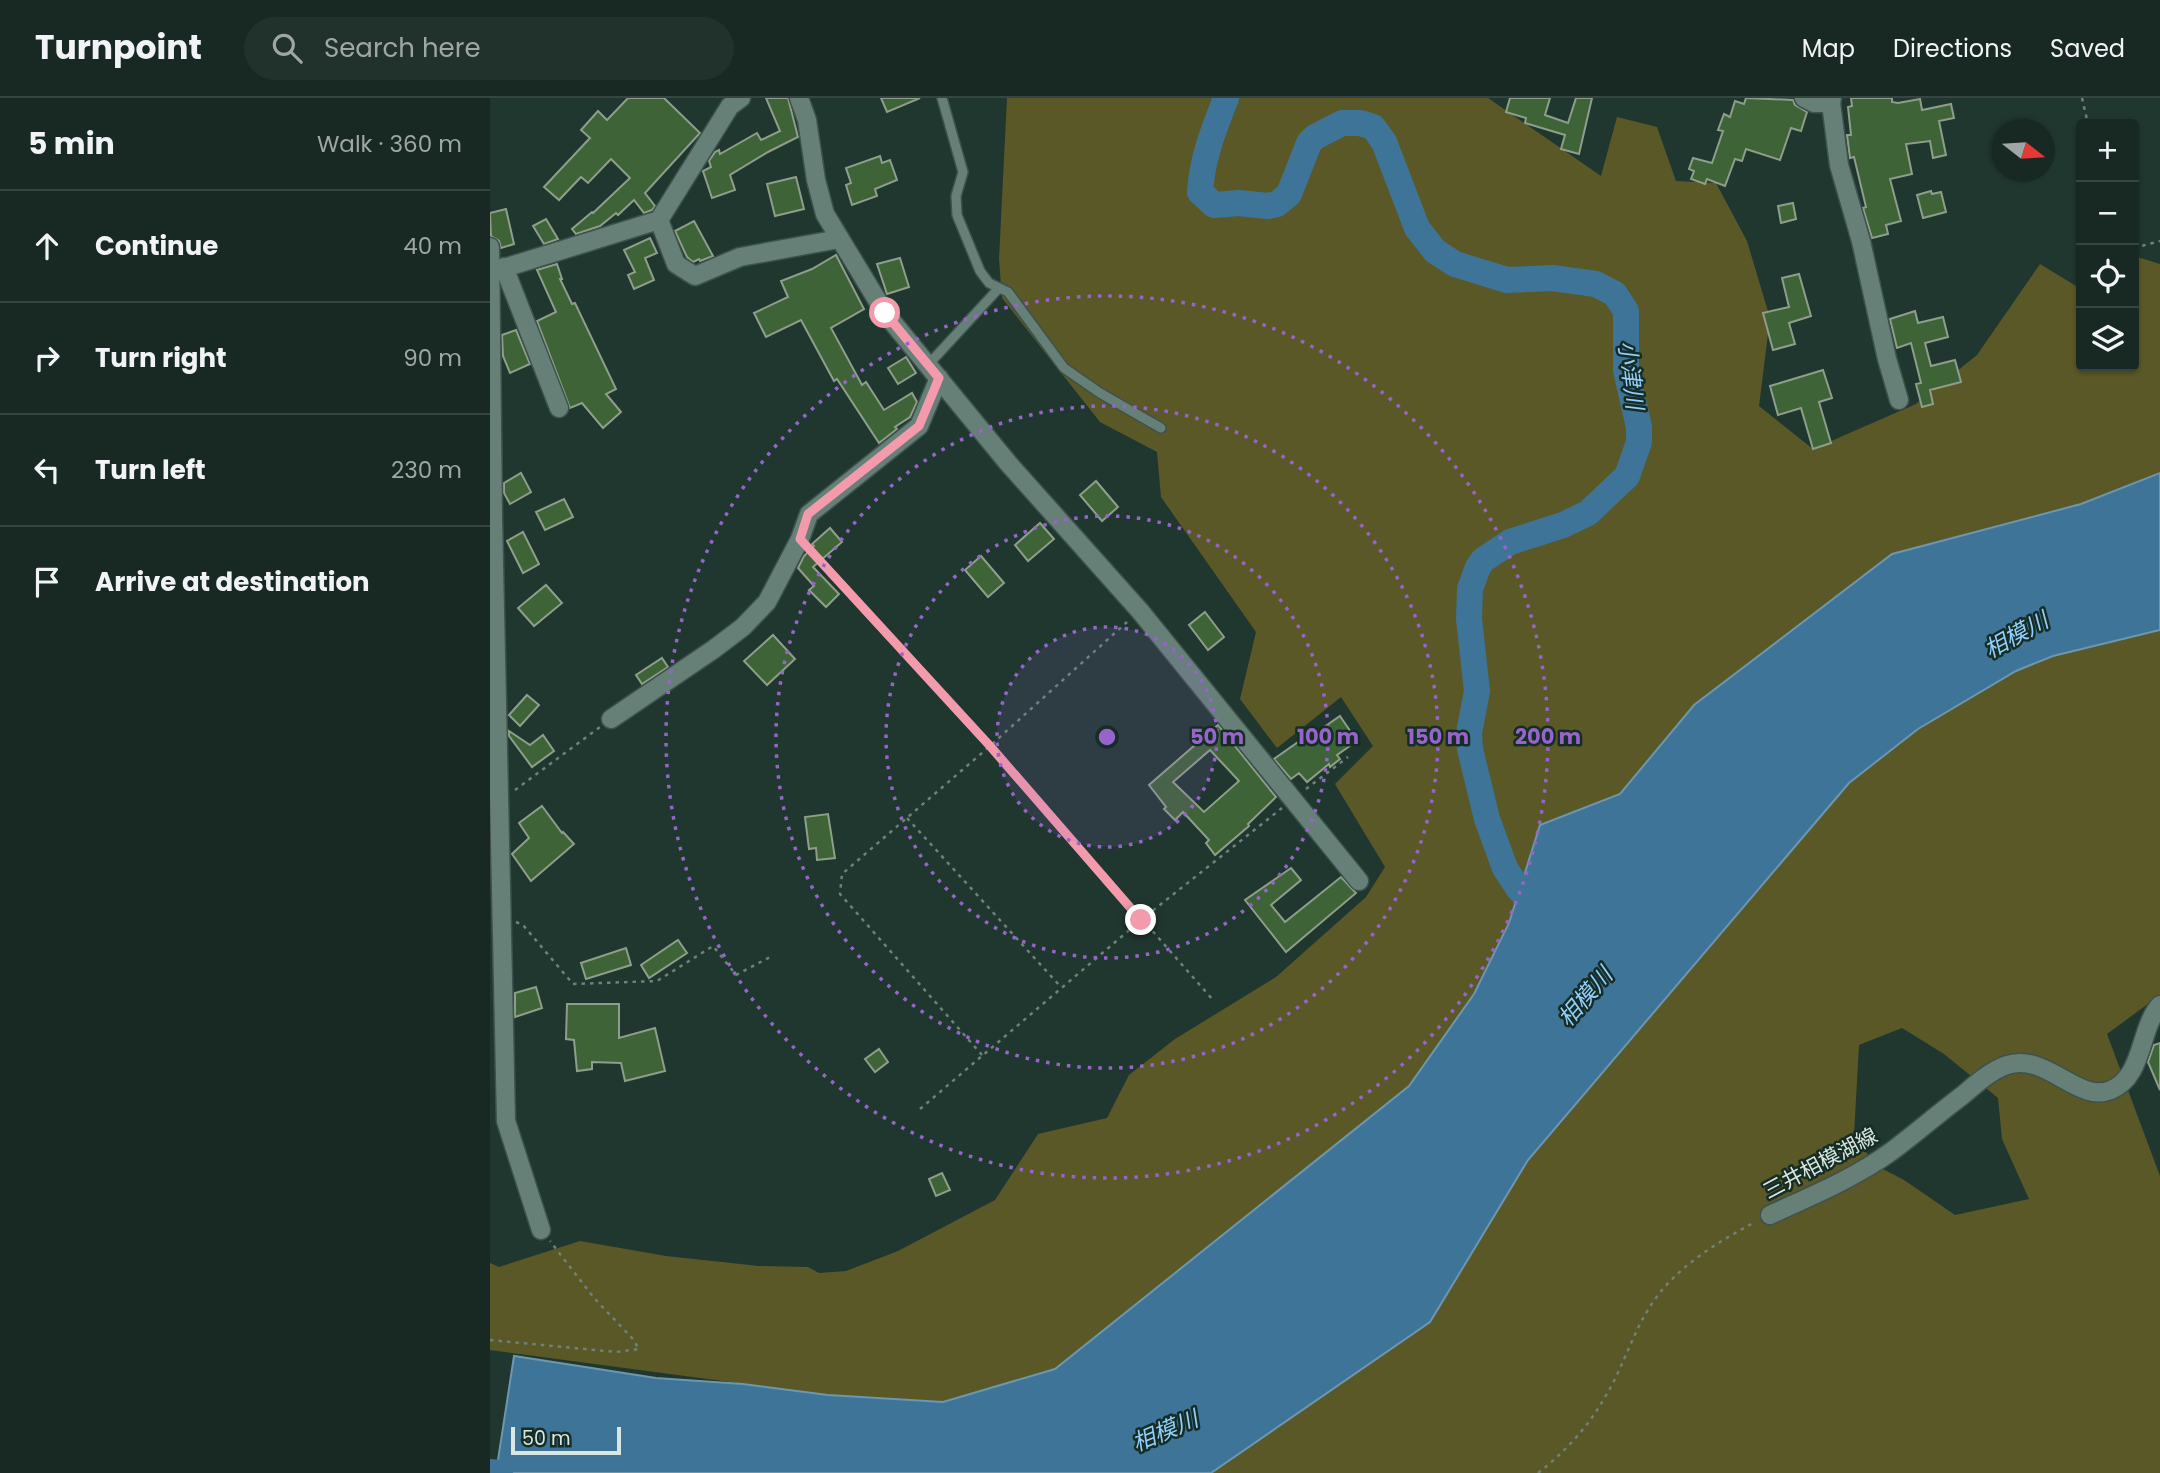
<!DOCTYPE html>
<html lang="en">
<head>
<meta charset="utf-8">
<style>
	body { margin:0; font-family:Poppins,"Noto Sans JP",sans-serif; background:#21312c; color:#f1f3f6 }
	.controls { position:absolute; right:21px; top:21px; display:grid; overflow:hidden; border-radius:7px; box-shadow:0 2px 5px #0004 }
	.controls button { width:63px; height:63px; display:grid; place-items:center; padding:0; border:0; border-bottom:2px solid #364541; background:#182924; color:#f1f3f6; font:35px sans-serif }
	.compass { position:absolute; left:1502px; top:21px; width:63px; height:63px; border-radius:50%; background:#182924; box-shadow:0 2px 5px #0004; rotate:107deg }
	.scale { position:absolute; left:21px; bottom:18px; width:110px; box-sizing:border-box; padding-left:7px; border:4px solid #d9e7e3; border-top:0; font-size:19px; line-height:24px; white-space:nowrap; color:#d9e7e3; -webkit-text-stroke:5px #162d26; paint-order:stroke }
	.stop { position:absolute; width:21px; height:21px; margin:-16px; border:5px solid #f39aac; border-radius:50%; background:#fff }
	.stop.end { background:#f39aac; border-color:#fff; box-shadow:0 2px 7px #0008 }
	.list { margin:0; padding:0; list-style:none }
	h2 { display:flex; justify-content:space-between; align-items:center; height:91px; margin:0; padding:0 28px; font-size:30px }
	h2 small { font-size:23px; font-weight:400; color:#9fa6a6 }
	.list li { display:grid; grid-template-columns:46px 1fr auto; gap:21px; align-items:center; box-sizing:border-box; height:112px; padding:0 28px; border-top:2px solid #364541 }
	.list b { display:block; font-size:26px; white-space:nowrap }
	.list em { font-size:23px; font-style:normal; color:#9fa6a6 }
	.icon { flex:none; width:38px; height:38px; fill:none; stroke:currentColor; stroke-width:2; stroke-linecap:round; stroke-linejoin:round }
	.map { position:relative; flex:none; width:1670px; height:1375px; overflow:hidden }
	header { display:flex; align-items:center; gap:42px; box-sizing:border-box; height:98px; padding:0 35px; background:#182924; border-bottom:2px solid #364541 }
	header strong { font-size:33px }
	nav { display:flex; gap:38px; margin-inline-start:auto; font-size:24px }
	.search { width:490px; height:63px; background:#21312c; display:flex; align-items:center; gap:18px; box-sizing:border-box; padding:0 24px; border-radius:38px; color:#9fa6a6; font-size:26px }
	main { display:flex }
	aside { flex:1; background:#182924 }
	.map>svg:first-child { display:block }
	.green { fill:#5a5826; fill-rule:evenodd }
	.water { fill:#3f7499; stroke:#6d96af; stroke-width:2 }
	.lines { fill:none; stroke-linecap:round; stroke-linejoin:round }
	.river { stroke:#3f7499; stroke-width:26 }
	.building { fill:#3e6337; stroke:#8e9e8b; stroke-width:2; fill-rule:evenodd }
	.service-casing { stroke:#3e524d; stroke-width:12 }
	.minor-casing { stroke:#3e524d; stroke-width:21 }
	.secondary-casing { stroke:#3e524d; stroke-width:21 }
	.path { stroke:#6e817b; stroke-width:2.5; stroke-dasharray:3.5 5; stroke-linecap:butt }
	.service { stroke:#668078; stroke-width:9 }
	.minor { stroke:#668078; stroke-width:18 }
	.secondary { stroke:#668078; stroke-width:18 }
	.route { stroke:#f39aac; stroke-width:9 }
	.ring { fill:none; stroke:#9764ca; stroke-width:3.5; stroke-dasharray:3.5 7 }
	.labels { text-anchor:middle; dominant-baseline:central; stroke-width:5; stroke-linejoin:round; paint-order:stroke }
	.street-label { font-size:21px; fill:#d9e7e3; stroke:#162d26 }
	.water-label { font-size:23px; font-style:italic; fill:#92cffc; stroke:#162d26 }
	.centre { fill:#9764ca; stroke:#162d26; stroke-width:3.5 }
	.ring-label { font-size:21px; text-anchor:middle; font-weight:bold; fill:#9764ca; stroke:#162d26; stroke-width:5; stroke-linejoin:round; paint-order:stroke }
</style>
</head>
<body>
<header>
<strong>Turnpoint</strong>
<div class="search"><svg class="icon" aria-label="search" viewBox="0 0 24 24"><circle cx="10" cy="10" r="6"/><path d="M15 15l6 6"/></svg>Search here</div>
<nav><a>Map</a><a>Directions</a><a>Saved</a></nav>
</header>
<main>
<aside>
<h2>5 min<small>Walk · 360 m</small></h2>
<ul class="list">
<li><svg class="icon" aria-label="ahead" viewBox="0 0 24 24"><path d="M12 20V5M6 11l6-6 6 6"/></svg><div><b>Continue</b></div><em>40 m</em></li>
<li><svg class="icon" aria-label="right" viewBox="0 0 24 24"><path d="M7 20v-9h11M14 6l5 5-5 5"/></svg><div><b>Turn right</b></div><em>90 m</em></li>
<li><svg class="icon" aria-label="left" viewBox="0 0 24 24"><path d="M17 20v-9H6M10 6l-5 5 5 5"/></svg><div><b>Turn left</b></div><em>230 m</em></li>
<li><svg class="icon" aria-label="arrive" viewBox="0 0 24 24"><path d="M6 21V4h12l-3 4 3 4H6"/></svg><div><b>Arrive at destination</b></div></li>
</ul>
</aside>
<div class="map">
<svg width="1670" height="1375" viewBox="0 0 1670 1375">
	<rect width="100%" height="100%" fill="#203730"/>
	<!-- green -->
	<g class="green">
		<polygon points="517,0 998,0 1111,78 1127,19 1167,29 1186,83 1226,85 1257,143 1280,220 1269,308 1323,351 1426,306 1487,257 1550,166 1591,191 1591,268 1644,268 1644,158 1670,166 1670,375 1591,406 1204,607 1130,696 1050,727 1019,825 984,897 919,988 565,1271 453,1304 338,1297 0,1252 0,1165 9,1169 90,1143 176,1158 269,1168 318,1169 329,1175 356,1173 408,1153 505,1102 548,1036 617,1020 639,977 685,941 786,879 876,799 895,769 845,686 883,648 851,599 787,650 750,601 766,534 671,399 667,354 610,324 512,200 509,161"/>
		<path d="M1670,532V897L1617,936L1670,1078V1375H721L940,1224L1038,1062L1359,685L1428,631L1526,573L1563,558ZM1412,930L1454,956L1508,1000L1512,1041L1539,1101L1465,1117L1414,1082L1385,1067L1364,1037L1369,947Z"/>
	</g>
	<!-- water -->
	<polygon class="water" points="1670,375 1670,532 1563,558 1526,573 1428,631 1359,685 1038,1062 940,1224 721,1375 6,1375 24,1258 166,1280 253,1286 338,1297 453,1304 565,1271 919,988 984,896 1019,825 1050,727 1130,696 1204,607 1402,456 1591,406"/>
	<g class="lines">
		<!-- river -->
		<g class="river">
			<path d="M736,0C724,31 712,60 710,94L724,107L749,105L778,108L787,106L799,96L819,45L825,39L852,25H870L883,29L894,44L927,130L945,153L965,166L1017,182L1062,180L1106,186L1125,196L1136,213V272L1149,329V344L1137,378L1098,415L1073,427L1020,444L993,462L988,469L980,491L979,521L987,593L979,635L980,651L997,721L1015,770L1028,790L1053,817"/>
			<polyline points="0,1374 10,1375"/>
		</g>
	</g>
	<!-- building -->
	<g class="building">
		<polygon points="138,0 174,0 210,35 155,95 165,108 162,112 154,115 144,102 128,117 126,115 110,128 86,136 82,131 102,114 103,115 140,80 121,61 98,85 91,79 69,102 54,89 100,40 91,32 108,13 117,22"/>
		<polygon points="276,0 298,0 308,39 278,54 240,77 245,92 222,100 213,73 221,69 219,63 225,54 229,52 230,56 267,35 271,42 290,33"/>
		<polygon points="391,0 430,0 397,14"/>
		<polygon points="1020,0 1060,0 1055,17 1078,25 1086,0 1102,0 1089,56 1071,51 1075,37 1035,25 1036,20 1016,14"/>
		<polygon points="1256,0 1303,2 1305,7 1317,14 1311,33 1301,30 1290,62 1256,51 1252,63 1245,61 1235,88 1217,81 1215,86 1201,81 1204,73 1199,71 1203,60 1222,65 1233,33 1228,32 1234,16 1240,19 1245,3 1254,6"/>
		<polygon points="1361,0 1402,0 1402,4 1408,5 1430,1 1432,12 1461,6 1464,20 1449,23 1456,57 1443,60 1440,43 1416,46 1422,76 1400,81 1411,123 1396,127 1398,136 1382,140 1373,110 1376,109 1364,59 1360,60 1357,37 1361,37 1358,9 1362,8"/>
		<polygon points="390,58 392,65 400,62 407,82 385,91 387,98 362,107 356,87 361,85 356,70"/>
		<polygon points="306,79 314,111 285,118 277,86"/>
		<polygon points="1441,93 1442,96 1451,94 1456,114 1433,120 1427,97"/>
		<polygon points="1303,105 1306,121 1291,125 1288,108"/>
		<polygon points="16,111 24,146 11,150 9,143 1,138 0,115"/>
		<polygon points="56,121 68,141 54,146 43,128"/>
		<polygon points="204,123 223,158 210,163 209,161 203,164 197,159 185,133"/>
		<polygon points="160,140 167,155 155,160 164,182 144,191 138,177 145,174 134,152"/>
		<polygon points="346,157 374,211 341,230 372,287 376,284 394,312 422,295 427,304 420,319 405,329 407,331 389,345 347,281 344,283 311,222 276,239 264,215 298,199 291,183 322,171"/>
		<polygon points="410,160 419,189 397,196 387,166"/>
		<polygon points="67,166 72,181 70,181 82,206 85,205 126,291 116,296 131,314 113,330 92,305 80,310 47,223 66,214 47,172"/>
		<polygon points="1309,176 1321,218 1299,225 1305,246 1283,252 1273,215 1299,209 1292,180"/>
		<polygon points="1425,213 1428,225 1453,219 1458,239 1435,245 1441,268 1465,262 1471,284 1440,292 1443,306 1432,309 1426,286 1431,285 1421,245 1407,250 1400,221"/>
		<polygon points="26,232 40,266 20,275 13,258 12,237"/>
		<polygon points="416,259 426,275 408,286 398,270"/>
		<polygon points="1333,272 1342,300 1329,304 1341,345 1323,351 1311,310 1288,317 1280,288"/>
		<polygon points="31,375 41,394 20,406 14,395 14,385"/>
		<polygon points="606,383 628,409 612,423 590,397"/>
		<polygon points="74,401 83,419 55,432 46,414"/>
		<polygon points="550,425 564,441 538,463 525,447"/>
		<polygon points="340,430 352,444 323,469 349,496 336,509 319,492 324,488 308,470 314,458 324,448 322,446"/>
		<polygon points="33,434 49,466 33,475 17,443"/>
		<polygon points="491,458 514,485 498,499 475,472"/>
		<polygon points="56,487 72,505 44,528 28,510"/>
		<polygon points="715,514 734,539 718,552 699,527"/>
		<polygon points="283,537 305,561 277,587 254,563"/>
		<polygon points="172,560 178,569 152,586 146,577"/>
		<polygon points="37,597 49,607 30,628 19,617"/>
		<polygon points="850,618 867,643 847,657 850,661 840,669 839,666 817,684 809,675 801,681 784,661 825,632 827,634"/>
		<path d="M728,627L786,699L758,726L759,728L725,757L716,745L719,742L693,714L685,722L674,711L676,709L659,687ZM720,652L749,683L714,714L683,684Z"/>
		<polygon points="19,633 40,647 53,637 64,653 42,669 19,638"/>
		<polygon points="52,708 72,735 73,734 84,746 41,783 22,756 39,740 29,725"/>
		<polygon points="338,716 345,760 327,762 326,750 319,751 315,719"/>
		<polygon points="801,770 811,782 781,807 795,824 851,779 866,795 796,854 755,802"/>
		<polygon points="188,842 197,855 159,880 151,867"/>
		<polygon points="136,850 141,867 96,881 91,865"/>
		<polygon points="46,889 52,910 25,919 25,895"/>
		<polygon points="77,906 129,906 129,940 165,930 175,973 135,983 131,965 102,964 102,971 87,973 84,942 76,941"/>
		<polygon points="1670,945 1670,992 1658,964 1664,947"/>
		<polygon points="389,951 398,964 385,974 375,961"/>
		<polygon points="452,1075 460,1092 446,1098 439,1081"/>
	</g>
	<g class="lines">
		<defs>
			<g id="service">
				<polyline points="452,0 473,74 466,98 467,117 490,173 499,185 518,194 574,270 610,295 671,330"/>
				<polyline points="438,267 509,190"/>
			</g>
			<g id="minor">
				<polyline points="309,0 317,22 326,82 335,116 395,215 518,365 650,513 869,783"/>
				<polyline points="1314,0 1324,5 1341,5 1342,0"/>
				<polyline points="1341,5 1349,67 1371,143 1397,261 1409,302"/>
				<polyline points="169,122 186,166 205,178 250,159 349,141"/>
				<polyline points="0,149 3,420 16,1023 51,1132"/>
				<polyline points="14,169 69,310"/>
				<polyline points="1,174 169,122 240,8 251,0"/>
				<polyline points="121,621 224,551 253,529 277,504 310,441 319,416 429,328 449,280"/>
			</g>
			<path id="secondary" d="M1280,1117C1321,1098 1365,1080 1402,1053C1426,1035 1449,1015 1473,997C1486,986 1500,973 1517,967C1556,954 1588,1006 1621,992C1654,978 1649,931 1670,907"/>
		</defs>
		<!-- service casing -->
		<use href="#service" class="service-casing"/>
		<!-- minor casing -->
		<use href="#minor" class="minor-casing"/>
		<!-- secondary casing -->
		<use href="#secondary" class="secondary-casing"/>
		<!-- path -->
		<g class="path">
			<polyline points="1592,0 1598,26"/>
			<polyline points="1644,150 1670,143"/>
			<polyline points="322,454 500,648 723,902"/>
			<polyline points="816,691 858,659"/>
			<polyline points="25,692 110,629"/>
			<polyline points="417,720 570,888"/>
			<polyline points="26,824 33,827 83,886 167,883 223,848 246,877 282,858"/>
			<polyline points="492,957 350,796 352,776 500,648 637,524"/>
			<polyline points="430,1011 651,822 792,710"/>
			<polyline points="0,1242 126,1254 149,1251 142,1240 104,1200 60,1143"/>
			<path d="M1048,1375C1075,1354 1098,1329 1115,1299C1133,1270 1142,1236 1161,1207C1185,1170 1226,1145 1265,1124"/>
		</g>
		<!-- service -->
		<use href="#service" class="service"/>
		<!-- minor -->
		<use href="#minor" class="minor"/>
		<!-- secondary -->
		<use href="#secondary" class="secondary"/>
	</g>
	<g class="lines">
		<!-- route -->
		<polyline class="route" points="395,215 449,280 429,328 318,416 310,441 500,648 651,822"/>
	</g>
	<!-- distance rings -->
	<circle cx="617" cy="639" r="110" fill="#9764ca" fill-opacity=".12"/>
	<g class="ring">
		<circle cx="617" cy="639" r="110"/>
		<circle cx="617" cy="639" r="221"/>
		<circle cx="617" cy="639" r="331"/>
		<circle cx="617" cy="639" r="441"/>
	</g>
	<g class="labels">
		<!-- street labels -->
		<g class="street-label">
			<text transform="translate(1330 1065) rotate(-28)">三井相模湖線</text>
		</g>
		<!-- water labels -->
		<g class="water-label">
			<text transform="translate(1141 277) rotate(83)">小津川</text>
			<text transform="translate(1526 537) rotate(-29)">相模川</text>
			<text transform="translate(1095 899) rotate(-49)">相模川</text>
			<text transform="translate(675 1333) rotate(-23)">相模川</text>
		</g>
	</g>
	<circle cx="617" cy="639" r="10" class="centre"/>
	<g class="ring-label">
		<text x="727" y="646">50 m</text>
		<text x="838" y="646">100 m</text>
		<text x="948" y="646">150 m</text>
		<text x="1058" y="646">200 m</text>
	</g>
</svg>
<div class="controls">
<button>+</button>
<button>−</button>
<button><svg class="icon" aria-label="locate" viewBox="0 0 24 24"><circle cx="12" cy="12" r="6"/><path d="M12 2v4M12 18v4M2 12h4M18 12h4"/></svg></button>
<button><svg class="icon" aria-label="layers" viewBox="0 0 24 24"><path d="M12 4l9 5-9 5-9-5zM3 14l9 5 9-5"/></svg></button>
</div>
<svg class="compass" viewBox="-18 -18 36 36"><path d="M0-13l5 13h-10z" fill="#e53935"/><path d="M0 13l5-13h-10z" fill="#9fa6a6"/></svg>
<div class="scale">50 m</div>
<div class="stop" style="left:395px;top:215px"></div>
<div class="stop end" style="left:651px;top:822px"></div>
</div>
</main>
</body>
</html>
